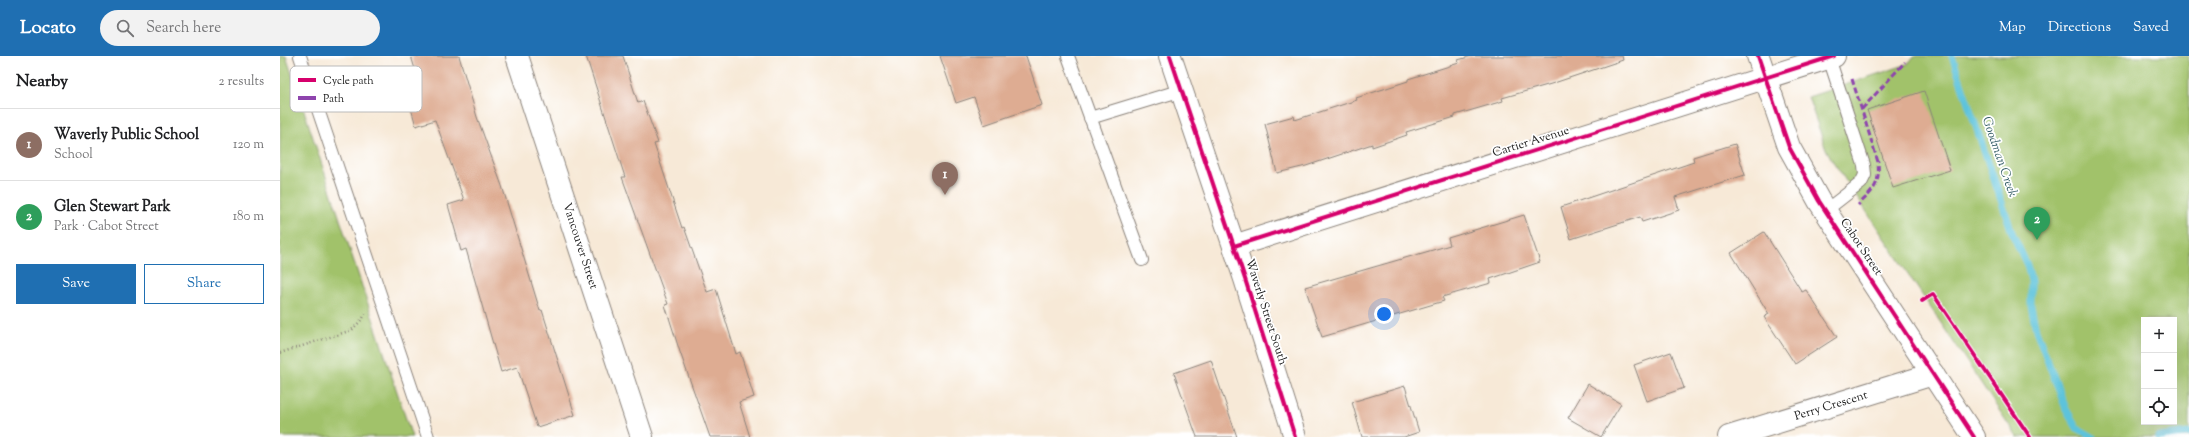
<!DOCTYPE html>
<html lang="en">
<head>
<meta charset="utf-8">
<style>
	body { margin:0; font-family:"Sorts Mill Goudy",serif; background:#f2f2f2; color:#202124 }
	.controls { position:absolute; right:12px; bottom:12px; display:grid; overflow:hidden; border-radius:0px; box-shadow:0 4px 16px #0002 }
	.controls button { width:36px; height:36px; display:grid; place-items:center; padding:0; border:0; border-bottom:1px solid #e0e0e0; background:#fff; color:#202124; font:20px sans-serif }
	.you { position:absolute; left:1104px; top:258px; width:14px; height:14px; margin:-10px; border:3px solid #fff; border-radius:50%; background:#1a73e8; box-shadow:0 0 0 6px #1a73e833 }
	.badge { display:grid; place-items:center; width:26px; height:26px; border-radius:50%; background:#1f6fb2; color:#fff; font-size:13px; font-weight:700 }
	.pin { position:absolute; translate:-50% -33px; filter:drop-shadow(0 1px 2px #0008) }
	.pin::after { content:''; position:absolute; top:21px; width:14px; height:12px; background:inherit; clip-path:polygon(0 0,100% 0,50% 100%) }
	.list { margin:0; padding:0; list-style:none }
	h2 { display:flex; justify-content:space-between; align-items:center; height:52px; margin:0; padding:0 16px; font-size:17px }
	h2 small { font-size:13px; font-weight:400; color:#757577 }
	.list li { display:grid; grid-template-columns:26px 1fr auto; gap:12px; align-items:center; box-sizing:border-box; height:72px; padding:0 16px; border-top:1px solid #e0e0e0 }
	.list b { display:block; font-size:15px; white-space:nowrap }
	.list p { margin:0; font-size:13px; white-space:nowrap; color:#757577 }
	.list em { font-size:13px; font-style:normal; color:#757577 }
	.actions { display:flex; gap:8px; padding:12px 16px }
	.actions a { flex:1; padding:9px 0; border:1px solid #1f6fb2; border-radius:0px; text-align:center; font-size:14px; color:#1f6fb2 }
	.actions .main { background:#1f6fb2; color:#fff }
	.icon { flex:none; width:22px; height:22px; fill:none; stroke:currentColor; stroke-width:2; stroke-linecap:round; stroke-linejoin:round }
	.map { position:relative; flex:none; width:1909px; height:381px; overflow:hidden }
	header { display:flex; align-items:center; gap:24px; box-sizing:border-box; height:56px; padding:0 20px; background:#1f6fb2; color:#fff }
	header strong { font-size:19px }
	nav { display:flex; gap:22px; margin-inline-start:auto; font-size:14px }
	.search { width:280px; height:36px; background:#f2f2f2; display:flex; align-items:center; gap:10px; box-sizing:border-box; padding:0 14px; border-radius:22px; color:#757577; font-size:15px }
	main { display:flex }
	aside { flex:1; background:#fff }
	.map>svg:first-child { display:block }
	.green { fill:#a1c26a; stroke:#5e6f43; fill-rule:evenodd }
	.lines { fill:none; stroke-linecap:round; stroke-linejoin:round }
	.stream { stroke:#5dc3db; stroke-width:7 }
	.building { fill:#deac92 }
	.lane-casing { stroke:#8a827a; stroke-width:14 }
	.street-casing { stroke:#8a827a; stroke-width:24 }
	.path { stroke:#8a827a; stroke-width:2.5; stroke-dasharray:1 3; stroke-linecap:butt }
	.lane { stroke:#fff; stroke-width:12 }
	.street { stroke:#fff; stroke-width:22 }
	.quiet { stroke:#8e44ad; stroke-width:3; stroke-dasharray:6 3; stroke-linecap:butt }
	.cycleway-casing { stroke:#fff; stroke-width:6 }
	.cycleway { stroke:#d6006c; stroke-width:4 }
	.labels { text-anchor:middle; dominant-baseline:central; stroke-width:3.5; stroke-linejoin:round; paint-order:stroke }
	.street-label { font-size:12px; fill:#1c1c1c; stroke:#fff }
	.water-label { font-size:13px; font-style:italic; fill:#365f68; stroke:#fff }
	.key { fill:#fff; stroke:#bbb; stroke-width:1 }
	.key-label { font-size:11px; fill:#1c1c1c }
</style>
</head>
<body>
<header>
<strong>Locato</strong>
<div class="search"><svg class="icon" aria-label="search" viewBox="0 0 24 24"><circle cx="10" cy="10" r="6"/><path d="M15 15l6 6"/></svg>Search here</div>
<nav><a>Map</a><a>Directions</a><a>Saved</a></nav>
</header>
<main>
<aside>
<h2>Nearby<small>2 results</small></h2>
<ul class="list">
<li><span class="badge" style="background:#8d6e63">1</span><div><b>Waverly Public School</b><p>School</p></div><em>120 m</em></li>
<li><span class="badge" style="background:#2e9e5b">2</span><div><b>Glen Stewart Park</b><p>Park · Cabot Street</p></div><em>180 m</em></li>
</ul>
<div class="actions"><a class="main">Save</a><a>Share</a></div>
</aside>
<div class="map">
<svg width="1909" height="381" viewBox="0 0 1909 381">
	<rect width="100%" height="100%" fill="#fff"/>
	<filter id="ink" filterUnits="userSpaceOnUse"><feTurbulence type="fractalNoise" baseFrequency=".025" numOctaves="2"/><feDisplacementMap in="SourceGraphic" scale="8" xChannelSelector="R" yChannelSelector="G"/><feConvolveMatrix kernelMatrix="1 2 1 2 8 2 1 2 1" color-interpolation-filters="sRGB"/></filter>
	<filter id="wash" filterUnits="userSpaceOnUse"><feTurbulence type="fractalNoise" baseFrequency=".012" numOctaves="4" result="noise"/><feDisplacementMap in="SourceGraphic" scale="16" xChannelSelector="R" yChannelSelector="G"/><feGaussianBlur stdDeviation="0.9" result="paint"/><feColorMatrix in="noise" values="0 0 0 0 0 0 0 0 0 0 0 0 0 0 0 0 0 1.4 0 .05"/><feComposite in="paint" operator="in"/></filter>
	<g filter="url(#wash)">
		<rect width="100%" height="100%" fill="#f7e9d7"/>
		<!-- green -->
		<g class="green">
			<polygon points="0,0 6,0 132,381 0,381"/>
			<path d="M1634,0H1909V381H1737L1552,104L1546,93L1528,41L1628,8ZM1864,264H1894V366H1864Z"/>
		</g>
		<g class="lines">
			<!-- stream -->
			<g class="stream">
				<polyline points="1672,0 1733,179 1747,209 1751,225 1751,250 1756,274 1786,353 1797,372 1813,381"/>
				<polyline points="1879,381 1909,377"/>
			</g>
		</g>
		<g id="blocks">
			<!-- building -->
			<g class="building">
				<polygon points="131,0 179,0 197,61 222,130 260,255 262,254 295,359 257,371 237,311 221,316 186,193 181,195 168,149 184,144 155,64 136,70 124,27 138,23"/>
				<polygon points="306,0 343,0 358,47 363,45 378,87 374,88 402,172 404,171 427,236 436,233 456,298 460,296 474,341 459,346 470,381 430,381 400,296 385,249 388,248 342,121 345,121"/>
				<polygon points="660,0 746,0 762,49 704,69 694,41 676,47"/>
				<polygon points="1192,0 1342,0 1343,4 1271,28 1222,42 1223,45 1175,59 1175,61 1126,76 1127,79 1092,91 1092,88 1026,110 997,117 985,68 1014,60 1015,64 1077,44 1076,42 1128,25 1128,23 1179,7 1178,4"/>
				<polygon points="1644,35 1670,114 1613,132 1587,54"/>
				<polygon points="1455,88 1465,119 1395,141 1399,154 1362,166 1360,161 1291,183 1281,151 1414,106 1413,101"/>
				<polygon points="1244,159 1260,206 1210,223 1211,227 1162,241 1164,245 1042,281 1025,231 1170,189 1168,182"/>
				<polygon points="1484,176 1522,236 1526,234 1557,281 1515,308 1484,261 1489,258 1451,197"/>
				<polygon points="1391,296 1404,332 1367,345 1354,309"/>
				<polygon points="931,304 942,337 957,381 917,381 894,317"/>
				<polygon points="1308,328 1341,348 1321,381 1288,362"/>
				<polygon points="1125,330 1139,376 1124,381 1082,381 1072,346"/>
			</g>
		</g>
	</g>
	<g filter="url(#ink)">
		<use href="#blocks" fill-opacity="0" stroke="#8a827a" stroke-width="1"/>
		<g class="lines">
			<defs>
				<g id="lane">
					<polyline points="20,0 148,381"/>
					<polyline points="788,0 862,204"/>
					<polyline points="810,62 902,34"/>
					<polyline points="1545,155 1581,127 1585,119 1584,109 1549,2"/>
				</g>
				<g id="street">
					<polyline points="237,0 362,381"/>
					<polyline points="890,0 965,223 1015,381"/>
					<polyline points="1478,0 1509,91 1539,145 1694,381"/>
					<polyline points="954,190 1554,0"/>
					<polyline points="1449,381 1653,318"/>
				</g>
			</defs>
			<!-- lane casing -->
			<use href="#lane" class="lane-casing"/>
			<!-- street casing -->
			<use href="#street" class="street-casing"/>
			<!-- path -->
			<polyline class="path" points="0,297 72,274 83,262 86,256"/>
			<!-- lane -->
			<use href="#lane" class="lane"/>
			<!-- street -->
			<use href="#street" class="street"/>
			<!-- quiet -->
			<g class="quiet">
				<path d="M1572,23L1598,106C1600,129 1594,134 1578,149"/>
				<polyline points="1582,53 1625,6"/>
			</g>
			<defs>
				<g id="cycleway">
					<polyline points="890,0 965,223 1015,381"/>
					<polyline points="1478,0 1509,91 1539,145 1694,381"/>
					<polyline points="954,190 1554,0"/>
					<polyline points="1642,245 1653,238 1750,381"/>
				</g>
			</defs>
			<!-- cycleway casing -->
			<use href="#cycleway" class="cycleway-casing"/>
			<!-- cycleway -->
			<use href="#cycleway" class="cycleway"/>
		</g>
	</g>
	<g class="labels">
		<!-- street labels -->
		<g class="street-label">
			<text transform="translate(1251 86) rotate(-17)">Cartier Avenue</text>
			<text transform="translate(300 190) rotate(72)">Vancouver Street</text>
			<text transform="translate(1581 191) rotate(56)">Cabot Street</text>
			<text transform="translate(986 256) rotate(72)">Waverly Street South</text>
			<text transform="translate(1551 350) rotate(-17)">Perry Crescent</text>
		</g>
		<!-- water labels -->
		<g class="water-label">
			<text transform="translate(1719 101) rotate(71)">Goodman Creek</text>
		</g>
	</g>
	<!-- legend -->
	<rect x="10" y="10" width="132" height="46" rx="6" class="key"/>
	<rect x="18" y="22" width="18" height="4" fill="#d6006c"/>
	<rect x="18" y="40" width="18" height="4" fill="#8e44ad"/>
	<g class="key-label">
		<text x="43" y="28">Cycle path</text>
		<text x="43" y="46">Path</text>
	</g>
</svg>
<div class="controls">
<button>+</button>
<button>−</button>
<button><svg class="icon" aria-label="locate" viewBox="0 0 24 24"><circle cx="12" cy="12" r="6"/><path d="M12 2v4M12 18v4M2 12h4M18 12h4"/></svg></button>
</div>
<div class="you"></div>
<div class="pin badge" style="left:665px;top:139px;background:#8d6e63">1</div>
<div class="pin badge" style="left:1757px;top:184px;background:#2e9e5b">2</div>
</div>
</main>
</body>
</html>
